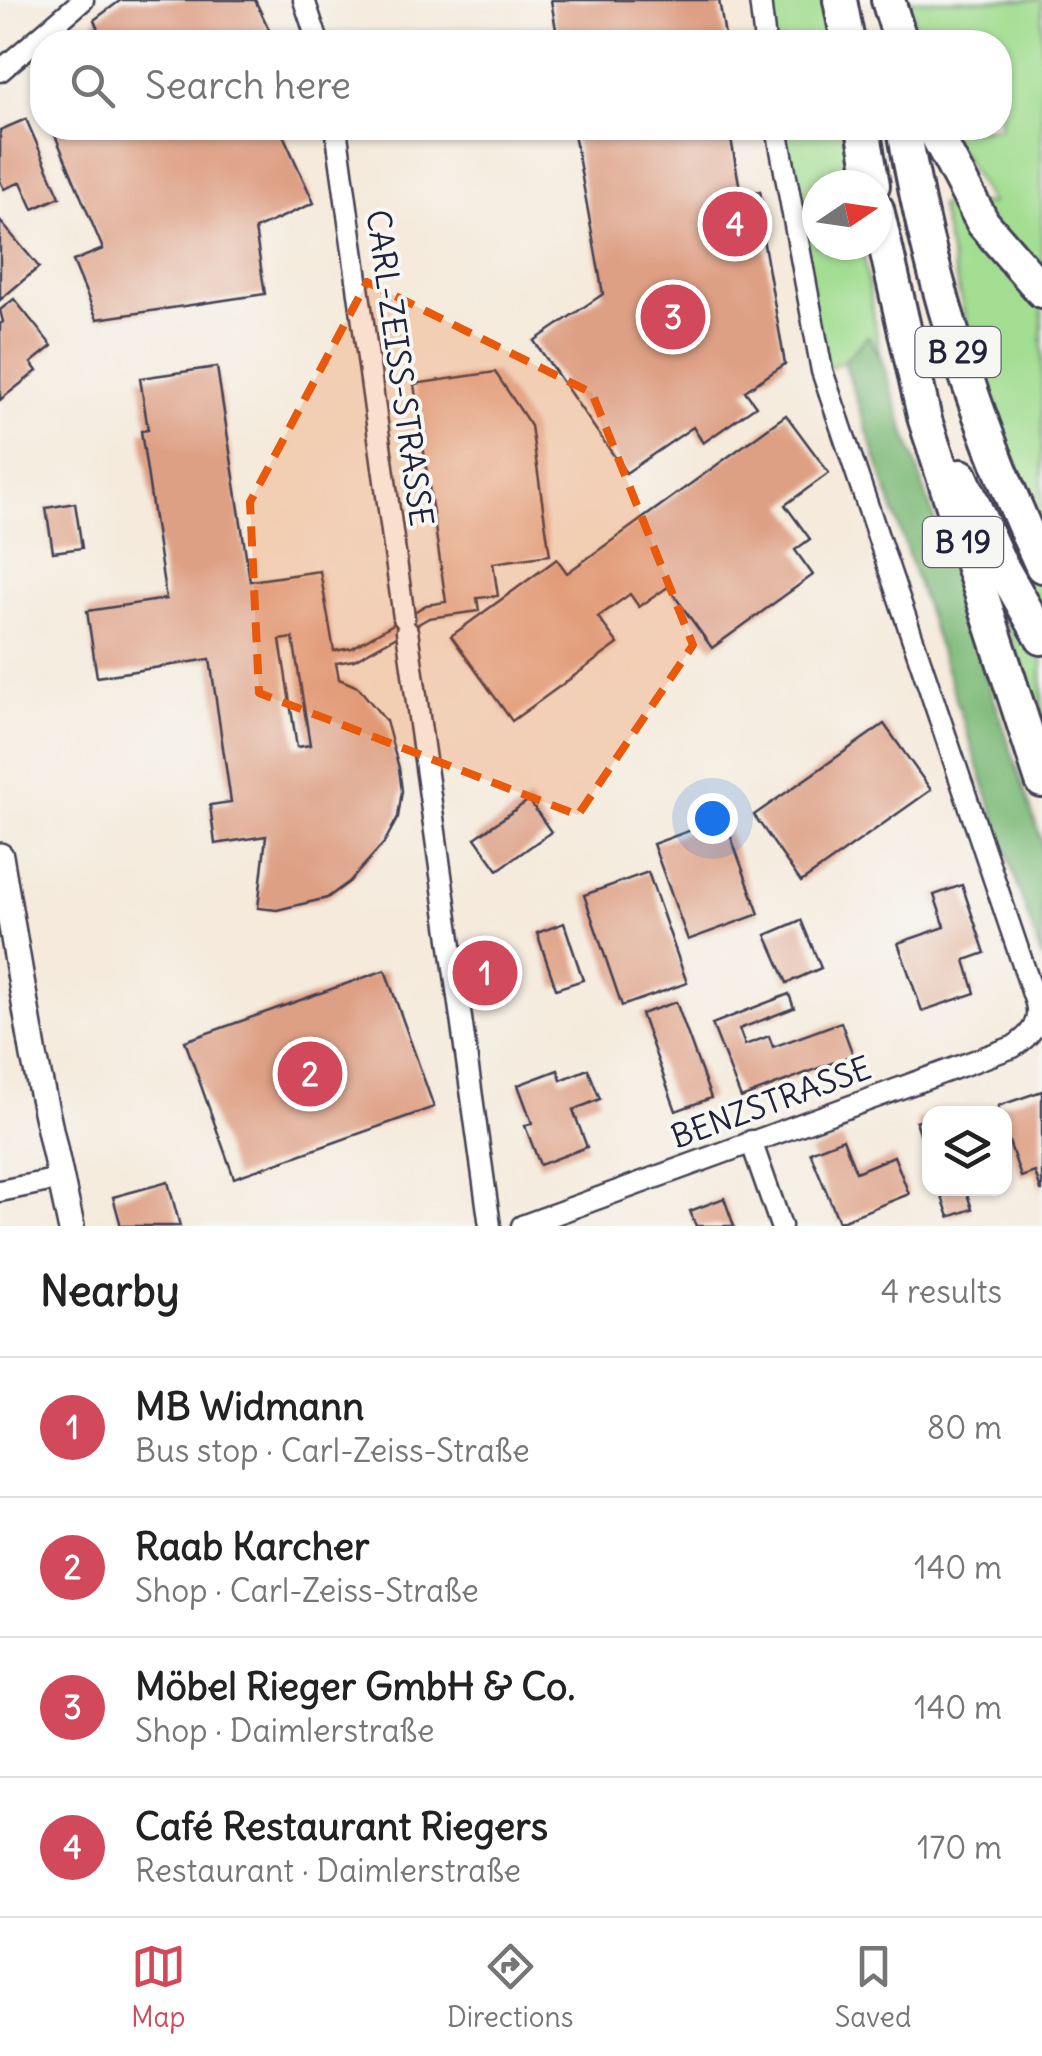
<!DOCTYPE html>
<html lang="en">
<head>
<meta charset="utf-8">
<style>
	body { margin:0; font-family:Delius,sans-serif; background:#f2f2f2; color:#222 }
	.controls { position:absolute; right:30px; bottom:30px; display:grid; overflow:hidden; border-radius:20px; box-shadow:0 2px 8px #0004 }
	.controls button { width:90px; height:90px; display:grid; place-items:center; padding:0; border:0; border-bottom:2px solid #e0e0e0; background:#fff; color:#222; font:50px sans-serif }
	.compass { position:absolute; left:802px; top:170px; width:90px; height:90px; border-radius:50%; background:#fff; box-shadow:0 2px 8px #0004; rotate:77deg }
	.you { position:absolute; left:712px; top:818px; width:35px; height:35px; margin:-25px; border:8px solid #fff; border-radius:50%; background:#1a73e8; box-shadow:0 0 0 15px #1a73e833 }
	.badge { display:grid; place-items:center; width:65px; height:65px; border-radius:50%; background:#d1495b; color:#fff; font-size:32px; font-weight:700 }
	.pin { position:absolute; translate:-50% -50%; border:5px solid #fff; box-shadow:0 2px 10px #0006 }
	.list { margin:0; padding:0; list-style:none }
	h2 { display:flex; justify-content:space-between; align-items:center; height:130px; margin:0; padding:0 40px; font-size:42px }
	h2 small { font-size:32px; font-weight:400; color:#767676 }
	.list li { display:grid; grid-template-columns:65px 1fr auto; gap:30px; align-items:center; box-sizing:border-box; height:140px; padding:0 40px; border-top:2px solid #e0e0e0 }
	.list b { display:block; font-size:38px; white-space:nowrap }
	.list p { margin:0; font-size:32px; white-space:nowrap; color:#767676 }
	.list em { font-size:32px; font-style:normal; color:#767676 }
	.icon { flex:none; width:55px; height:55px; fill:none; stroke:currentColor; stroke-width:2; stroke-linecap:round; stroke-linejoin:round }
	.map { position:relative; flex:none; width:1042px; height:1226px; overflow:hidden }
	.search { position:absolute; background:#fff; box-shadow:0 2px 8px #0004; left:30px; right:30px; top:30px; height:110px; display:flex; align-items:center; gap:25px; box-sizing:border-box; padding:0 35px; border-radius:40px; color:#767676; font-size:38px }
	.sheet { height:690px; background:#fff }
	nav { display:flex; justify-content:space-around; align-items:center; box-sizing:border-box; height:140px; border-top:2px solid #e0e0e0; background:#fff; font-size:28px; color:#767676 }
	nav a { display:grid; justify-items:center; gap:5px }
	nav .on { color:#d1495b }
	.map>svg:first-child { display:block }
	.green { fill:#a2dd91; stroke:#628066; stroke-width:2.5 }
	.forest { fill:#81bc7b; stroke:#526f5b; stroke-width:2.5 }
	.building { fill:#dea085; fill-rule:evenodd }
	.lines { fill:none; stroke-linecap:round; stroke-linejoin:round }
	.minor-casing { stroke:#424053; stroke-width:25 }
	.tertiary-casing { stroke:#424053; stroke-width:30 }
	.trunk-casing { stroke:#424053; stroke-width:38 }
	.minor { stroke:#fff; stroke-width:20 }
	.tertiary { stroke:#fff; stroke-width:25 }
	.trunk { stroke:#fff; stroke-width:32 }
	.marked { fill:#e8590c; fill-opacity:0.2; stroke:#e8590c; stroke-width:8; stroke-dasharray:20 12; stroke-linejoin:round }
	.labels { text-anchor:middle; dominant-baseline:central; stroke-width:8; stroke-linejoin:round; paint-order:stroke }
	.shield { fill:#f6f6f2; stroke:#626272; stroke-width:2.5 }
	.shield-label { font-size:30px; font-weight:bold; fill:#22223b }
	.street-label { font-size:32px; fill:#22223b; stroke:#f6f6f2 }
</style>
</head>
<body>
<div class="map">
<svg width="1042" height="1226" viewBox="0 0 1042 1226">
	<rect width="100%" height="100%" fill="#f6f6f2"/>
	<filter id="ink" filterUnits="userSpaceOnUse"><feTurbulence type="fractalNoise" baseFrequency=".01" numOctaves="2"/><feDisplacementMap in="SourceGraphic" scale="20" xChannelSelector="R" yChannelSelector="G"/><feConvolveMatrix kernelMatrix="1 2 1 2 8 2 1 2 1" color-interpolation-filters="sRGB"/></filter>
	<filter id="wash" filterUnits="userSpaceOnUse"><feTurbulence type="fractalNoise" baseFrequency=".0048" numOctaves="4" result="noise"/><feDisplacementMap in="SourceGraphic" scale="40" xChannelSelector="R" yChannelSelector="G"/><feGaussianBlur stdDeviation="2.25" result="paint"/><feColorMatrix in="noise" values="0 0 0 0 0 0 0 0 0 0 0 0 0 0 0 0 0 1.4 0 .05"/><feComposite in="paint" operator="in"/></filter>
	<g filter="url(#wash)">
		<rect width="100%" height="100%" fill="#f5eadb"/>
		<!-- green -->
		<g class="green">
			<polygon points="760,0 823,0 830,42 765,42"/>
			<polygon points="909,0 1042,0 1042,542 984,401 939,205 991,203 946,128 1000,128 1000,42 919,42"/>
			<polygon points="777,128 844,128 853,185 817,185 817,245 862,245 880,356 868,336 844,361 822,371"/>
			<polygon points="1042,563 1042,727 995,590"/>
		</g>
		<!-- forest -->
		<polygon class="forest" points="868,336 880,356 1042,843 1042,959 844,361"/>
		<g id="blocks">
			<!-- building -->
			<g class="building">
				<polygon points="121,0 255,0 275,42 103,42 94,20"/>
				<polygon points="551,0 719,0 726,42 558,42"/>
				<polygon points="26,119 60,197 33,209 21,182 4,189 0,181 0,130"/>
				<polygon points="52,128 280,128 314,203 255,229 265,294 97,319 73,261 103,249"/>
				<polygon points="573,128 739,128 740,131 730,133 741,195 760,191 766,226 761,227 785,364 745,391 756,406 703,443 693,427 626,473 534,341 603,294"/>
				<polygon points="0,221 39,267 0,300"/>
				<polygon points="14,299 52,346 31,363 37,371 0,400 0,324 3,322 0,310"/>
				<path d="M217,367L250,581L320,571L334,651L352,648L426,605L446,602L414,384L495,372L531,426L550,555L493,563L498,596L477,598L479,611L429,618L354,660L336,663L339,679L358,687L386,721L399,768L402,791L398,817L384,843L349,882L327,898L277,910L258,908L266,836L215,844L210,805L231,802L210,659L97,677L87,611L166,599L141,431L148,430L140,378ZM293,638L310,745L297,747L280,640Z"/>
				<polygon points="786,415 829,473 785,505 810,539 795,550 813,575 712,648 668,587 639,607 630,594 598,617 618,644 512,721 451,636 557,559 567,573"/>
				<polygon points="75,503 82,548 53,552 46,508"/>
				<polygon points="884,724 931,790 801,882 754,815"/>
				<polygon points="529,800 551,832 498,870 475,838"/>
				<polygon points="724,818 759,914 688,940 653,844"/>
				<polygon points="648,872 687,983 622,1006 584,895"/>
				<polygon points="962,885 985,953 965,960 975,993 922,1011 898,943 945,927 934,895"/>
				<polygon points="801,920 821,968 787,983 766,935"/>
				<polygon points="564,923 583,980 556,989 537,933"/>
				<polygon points="385,970 434,1107 234,1178 185,1041"/>
				<polygon points="789,994 794,1008 739,1029 745,1045 769,1036 773,1047 841,1022 853,1055 741,1098 712,1024"/>
				<polygon points="676,1002 711,1098 676,1111 641,1014"/>
				<polygon points="588,1069 600,1099 573,1110 587,1147 540,1165 525,1126 532,1123 518,1085 558,1070 561,1080"/>
				<polygon points="1042,1091 1042,1191 1041,1191 1035,1172 1021,1177 1004,1127 1004,1114 1000,1114 998,1106"/>
				<polygon points="930,1116 930,1159 929,1159 916,1121"/>
				<polygon points="843,1139 856,1172 894,1156 909,1194 839,1222 810,1152"/>
				<polygon points="168,1182 180,1226 121,1226 113,1197"/>
				<polygon points="939,1188 965,1188 972,1209 949,1217"/>
				<polygon points="724,1198 734,1226 696,1226 690,1211"/>
			</g>
		</g>
	</g>
	<g filter="url(#ink)">
		<use href="#blocks" fill-opacity="0" stroke="#424053" stroke-width="2.5"/>
		<g class="lines">
			<defs>
				<g id="minor">
					<polyline points="304,0 318,42"/>
					<polyline points="760,0 765,42"/>
					<polyline points="0,71 83,0"/>
					<polyline points="336,128 404,618"/>
					<polyline points="407,631 490,1226"/>
					<polyline points="751,1141 781,1226"/>
					<polyline points="0,1191 59,1179"/>
					<path d="M522,1226L1013,1047C1030,1036 1041,1024 1036,1003L822,371L777,128"/>
				</g>
				<polyline id="tertiary" points="0,856 34,1056 71,1226"/>
				<g id="trunk">
					<polyline points="840,0 848,42"/>
					<polyline points="888,0 901,42"/>
					<polyline points="863,128 873,185"/>
					<path d="M904,128C929,280 977,426 1042,566"/>
					<polyline points="933,128 983,223 1042,291"/>
					<polyline points="877,209 925,420 1042,781"/>
					<polyline points="961,476 999,562 1042,638"/>
				</g>
			</defs>
			<!-- minor casing -->
			<use href="#minor" class="minor-casing"/>
			<!-- tertiary casing -->
			<use href="#tertiary" class="tertiary-casing"/>
			<!-- trunk casing -->
			<use href="#trunk" class="trunk-casing"/>
			<!-- minor -->
			<use href="#minor" class="minor"/>
			<!-- tertiary -->
			<use href="#tertiary" class="tertiary"/>
			<!-- trunk -->
			<use href="#trunk" class="trunk"/>
		</g>
	</g>
	<!-- marked area -->
	<path class="marked" d="M367,282L592,393L693,645L578,815L259,693L250,502Z"/>
	<g class="labels">
		<!-- shield labels -->
		<g class="shield">
			<rect x="915.5" y="327" width="85" height="50" rx="8"/>
			<rect x="923" y="517" width="80" height="50" rx="8"/>
		</g>
		<g class="shield-label">
			<text x="958" y="352">B 29</text>
			<text x="963" y="542">B 19</text>
		</g>
		<!-- street labels -->
		<g class="street-label">
			<text transform="translate(400 368) rotate(82)">CARL-ZEISS-STRASSE</text>
			<text transform="translate(771 1102) rotate(-20)">BENZSTRASSE</text>
		</g>
	</g>
</svg>
<div class="controls">
<button><svg class="icon" aria-label="layers" viewBox="0 0 24 24"><path d="M12 4l9 5-9 5-9-5zM3 14l9 5 9-5"/></svg></button>
</div>
<svg class="compass" viewBox="-18 -18 36 36"><path d="M0-13l5 13h-10z" fill="#e53935"/><path d="M0 13l5-13h-10z" fill="#767676"/></svg>
<div class="you"></div>
<div class="pin badge" style="left:485px;top:973px">1</div>
<div class="pin badge" style="left:310px;top:1074px">2</div>
<div class="pin badge" style="left:673px;top:317px">3</div>
<div class="pin badge" style="left:735px;top:224px">4</div>
<div class="search"><svg class="icon" aria-label="search" viewBox="0 0 24 24"><circle cx="10" cy="10" r="6"/><path d="M15 15l6 6"/></svg>Search here</div>
</div>
<section class="sheet">
<h2>Nearby<small>4 results</small></h2>
<ul class="list">
<li><span class="badge">1</span><div><b>MB Widmann</b><p>Bus stop · Carl-Zeiss-Straße</p></div><em>80 m</em></li>
<li><span class="badge">2</span><div><b>Raab Karcher</b><p>Shop · Carl-Zeiss-Straße</p></div><em>140 m</em></li>
<li><span class="badge">3</span><div><b>Möbel Rieger GmbH &amp; Co.</b><p>Shop · Daimlerstraße</p></div><em>140 m</em></li>
<li><span class="badge">4</span><div><b>Café Restaurant Riegers</b><p>Restaurant · Daimlerstraße</p></div><em>170 m</em></li>
</ul>
</section>
<nav>
<a class="on"><svg class="icon" aria-label="map" viewBox="0 0 24 24"><path d="M3 6l6-2 6 2 6-2v14l-6 2-6-2-6 2zM9 4v14M15 6v14"/></svg>Map</a>
<a><svg class="icon" aria-label="directions" viewBox="0 0 24 24"><path d="M12 3l9 9-9 9-9-9zM9 14v-3h6M13 9l2 2-2 2"/></svg>Directions</a>
<a><svg class="icon" aria-label="saved" viewBox="0 0 24 24"><path d="M7 4h10v16l-5-4-5 4z"/></svg>Saved</a>
</nav>
</body>
</html>
